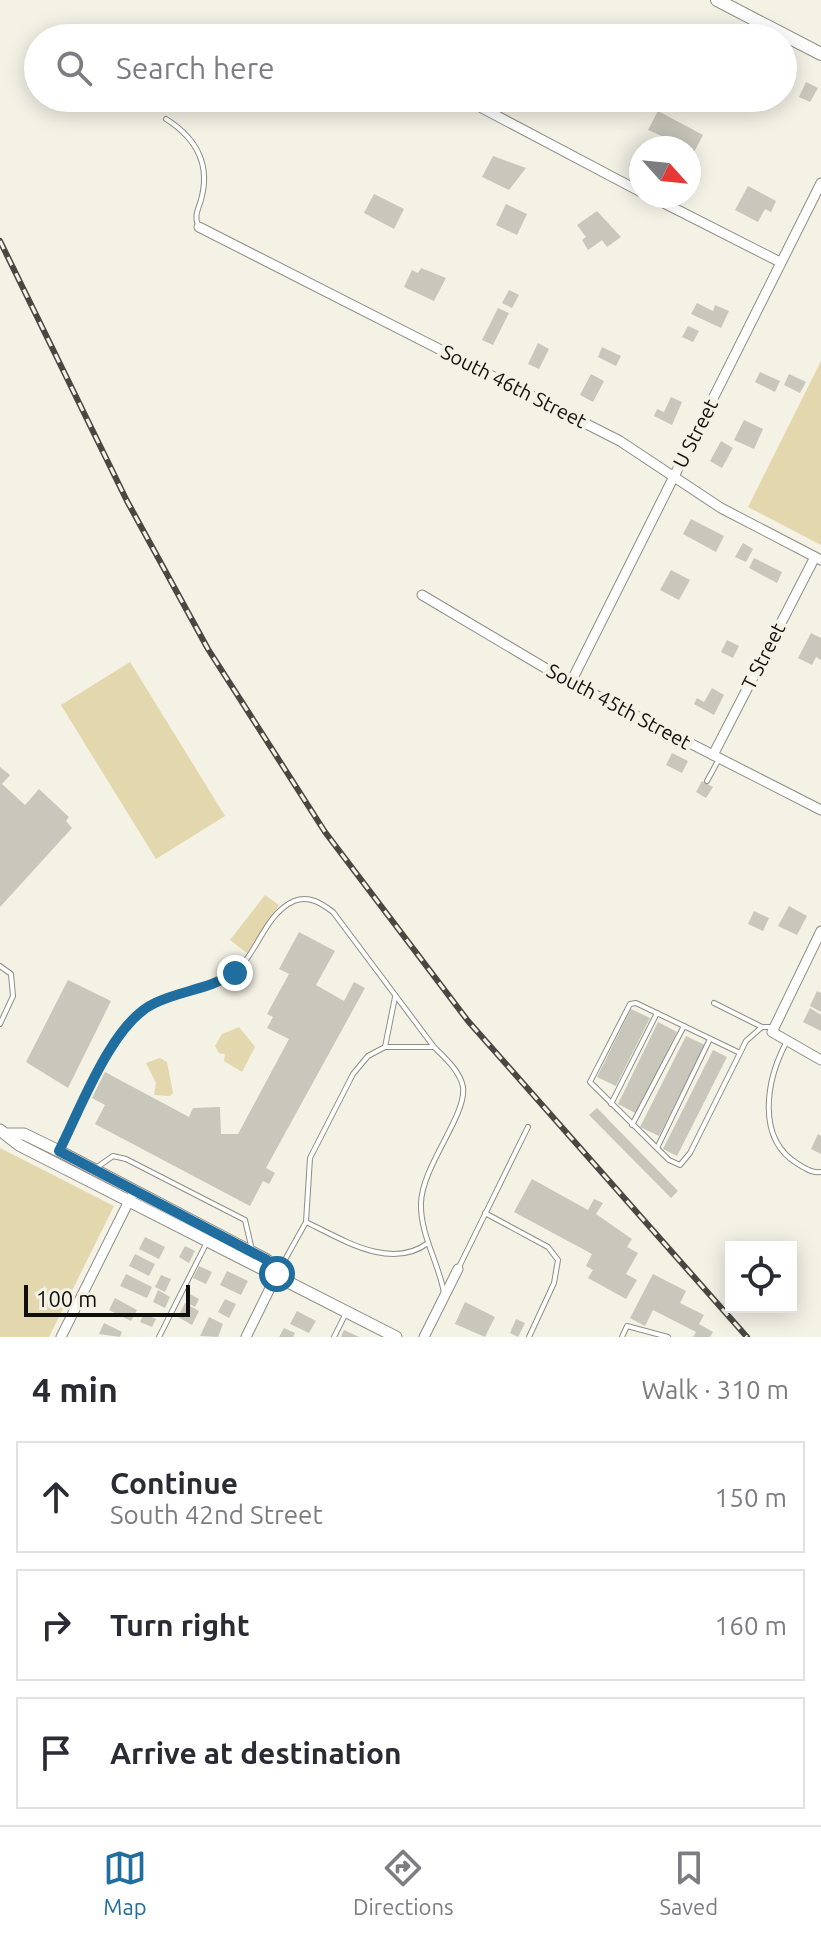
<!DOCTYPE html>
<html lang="en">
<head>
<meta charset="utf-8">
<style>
	body { margin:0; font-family:Ubuntu,sans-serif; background:#f7f7f7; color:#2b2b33 }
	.controls { position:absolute; right:24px; bottom:24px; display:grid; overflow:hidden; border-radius:0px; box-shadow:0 4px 20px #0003 }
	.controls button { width:72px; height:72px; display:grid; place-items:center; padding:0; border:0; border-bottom:2px solid #e1e1e2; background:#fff; color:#2b2b33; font:40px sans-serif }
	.compass { position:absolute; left:629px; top:136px; width:72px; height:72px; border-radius:50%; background:#fff; box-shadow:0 4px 20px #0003; rotate:117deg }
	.scale { position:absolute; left:24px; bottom:20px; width:166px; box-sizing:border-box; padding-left:8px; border:4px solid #110f0c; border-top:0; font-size:22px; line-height:28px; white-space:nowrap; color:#110f0c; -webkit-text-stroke:6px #f4f1e5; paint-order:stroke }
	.stop { position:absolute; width:24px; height:24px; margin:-18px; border:6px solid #206ea0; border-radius:50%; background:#fff }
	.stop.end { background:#206ea0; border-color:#fff; box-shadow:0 2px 8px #0008 }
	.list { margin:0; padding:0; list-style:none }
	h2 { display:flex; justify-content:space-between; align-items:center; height:104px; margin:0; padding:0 32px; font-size:34px }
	h2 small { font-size:26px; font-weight:400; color:#7c7c81 }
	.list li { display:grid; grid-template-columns:52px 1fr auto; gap:24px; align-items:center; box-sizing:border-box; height:112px; margin:0 16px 16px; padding:0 16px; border:2px solid #e1e1e2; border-radius:0px }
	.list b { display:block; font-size:30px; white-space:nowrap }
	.list p { margin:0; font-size:26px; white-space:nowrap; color:#7c7c81 }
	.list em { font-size:26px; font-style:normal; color:#7c7c81 }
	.icon { flex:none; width:44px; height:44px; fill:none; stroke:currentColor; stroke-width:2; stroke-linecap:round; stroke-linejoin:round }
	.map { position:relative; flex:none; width:821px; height:1337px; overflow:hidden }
	.search { position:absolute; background:#fff; box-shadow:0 4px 20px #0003; left:24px; right:24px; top:24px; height:88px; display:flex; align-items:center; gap:20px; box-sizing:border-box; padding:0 28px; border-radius:44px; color:#7c7c81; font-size:30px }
	.sheet { height:488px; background:#fff }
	nav { display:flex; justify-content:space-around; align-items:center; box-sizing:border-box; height:112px; border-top:2px solid #e1e1e2; background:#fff; font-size:22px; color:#7c7c81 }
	nav a { display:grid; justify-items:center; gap:4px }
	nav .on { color:#206ea0 }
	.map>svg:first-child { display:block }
	.green { fill:#e3d7ae }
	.building { fill:#c9c6bb }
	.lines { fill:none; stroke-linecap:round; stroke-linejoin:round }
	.service-casing { stroke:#908d83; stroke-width:6 }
	.minor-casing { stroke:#908d83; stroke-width:11 }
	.tertiary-casing { stroke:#908d83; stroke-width:13 }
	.secondary-casing { stroke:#908d83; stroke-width:14 }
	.service { stroke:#fff; stroke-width:4 }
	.minor { stroke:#fff; stroke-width:9 }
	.tertiary { stroke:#fff; stroke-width:11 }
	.secondary { stroke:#fff; stroke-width:12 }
	.rail-casing { stroke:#494742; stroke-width:6 }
	.rail { stroke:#f4f1e5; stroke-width:3; stroke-dasharray:9; stroke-linecap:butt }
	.route { stroke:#206ea0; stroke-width:10 }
	.labels { text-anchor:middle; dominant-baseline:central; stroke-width:8; stroke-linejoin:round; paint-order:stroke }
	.street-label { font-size:20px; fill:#110f0c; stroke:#f4f1e5 }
</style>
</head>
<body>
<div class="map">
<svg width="821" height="1337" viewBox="0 0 821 1337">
	<rect width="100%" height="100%" fill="#f4f1e5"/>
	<!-- green -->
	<g class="green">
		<polygon points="821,361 821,545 748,507"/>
		<polygon points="130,662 225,816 156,859 61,705"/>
		<polygon points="265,895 279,905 247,953 230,940"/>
		<polygon points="239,1027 255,1047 242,1072 224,1061 225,1054 219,1053 215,1046 222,1034"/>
		<polygon points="160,1058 167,1062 173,1093 170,1096 154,1095 156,1083 146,1063"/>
		<polygon points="0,1148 114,1206 49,1337 0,1337"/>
	</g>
	<!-- building -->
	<g class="building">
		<polygon points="787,66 797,72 787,90 783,88"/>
		<polygon points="806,82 818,88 810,102 799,97"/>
		<polygon points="658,111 703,135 693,154 689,148 648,130"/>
		<polygon points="493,156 526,168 509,190 482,177"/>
		<polygon points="748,186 776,201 771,212 765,209 758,222 735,210"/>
		<polygon points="374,194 404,209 394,229 364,213"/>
		<polygon points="506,204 527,214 517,235 496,225"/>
		<polygon points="597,211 621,237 607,247 602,240 588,250 582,240 586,237 577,225"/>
		<polygon points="421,268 446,278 434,301 404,287 412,270 418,273"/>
		<polygon points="509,290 519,295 512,308 502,303"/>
		<polygon points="697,303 713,311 715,305 729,311 721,328 691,314"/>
		<polygon points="498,308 509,313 493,345 482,340"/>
		<polygon points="688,326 699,331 693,342 682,337"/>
		<polygon points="538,343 549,349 539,369 528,364"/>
		<polygon points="602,347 621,356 616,366 598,357"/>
		<polygon points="760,372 780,381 775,392 755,382"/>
		<polygon points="591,374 604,381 593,402 580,395"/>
		<polygon points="789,374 806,382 800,393 784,385"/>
		<polygon points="671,397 682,402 672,425 654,416 657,409 664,412"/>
		<polygon points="744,420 763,429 754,449 734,440"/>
		<polygon points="721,441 733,448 722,468 710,461"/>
		<polygon points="691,519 724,536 716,552 683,534"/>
		<polygon points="743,543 753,549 746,562 735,557"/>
		<polygon points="754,558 782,572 777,583 749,568"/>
		<polygon points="671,570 690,580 679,600 660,590"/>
		<polygon points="811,633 821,638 821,660 816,657 812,665 798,658"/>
		<polygon points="727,640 739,646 733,658 721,652"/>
		<polygon points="712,688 724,695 714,715 694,704 697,698 704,702"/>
		<polygon points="672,753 688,761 682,773 666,765"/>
		<polygon points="0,767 10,775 2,784 25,805 39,789 69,817 66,821 72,828 0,907"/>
		<polygon points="702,781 713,787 706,798 696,792"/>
		<polygon points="789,906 807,916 797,935 778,926"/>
		<polygon points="754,911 769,918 763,931 748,924"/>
		<polygon points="299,932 335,951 316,985 344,1001 354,982 365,988 266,1168 275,1173 269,1184 263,1181 250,1206 95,1124 105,1105 92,1098 105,1072 189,1117 193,1108 220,1107 221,1134 238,1134 289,1039 267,1028 273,1017 267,1014 289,974 279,969"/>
		<polygon points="68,980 111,1001 68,1088 26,1062"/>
		<polygon points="817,991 821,993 821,1012 810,1006"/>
		<polygon points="810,1008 821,1015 821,1031 803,1022"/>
		<polygon points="631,1009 650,1018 616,1086 597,1077"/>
		<polygon points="658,1022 677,1032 637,1114 618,1104"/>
		<polygon points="686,1036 705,1045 659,1136 640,1127"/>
		<polygon points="713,1050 727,1057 677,1156 663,1149"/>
		<polygon points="597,1108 678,1191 671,1198 589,1115"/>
		<polygon points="818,1134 821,1136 821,1154 811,1149"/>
		<polygon points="532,1179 588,1210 594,1199 603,1203 596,1214 632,1239 627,1247 638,1253 626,1274 637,1280 626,1299 588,1278 593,1270 586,1266 592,1254 514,1212"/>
		<polygon points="145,1237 165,1247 159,1259 139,1249"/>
		<polygon points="185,1246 195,1251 189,1263 179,1257"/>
		<polygon points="135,1254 155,1264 149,1276 129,1266"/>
		<polygon points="199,1266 212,1272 206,1284 193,1278"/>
		<polygon points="227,1271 248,1281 241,1295 220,1285"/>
		<polygon points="126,1274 152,1287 147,1298 120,1286"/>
		<polygon points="653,1274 686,1291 680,1303 704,1315 699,1324 713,1332 710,1337 693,1337 696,1332 653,1310 645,1326 630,1318"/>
		<polygon points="161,1275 171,1279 165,1292 155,1287"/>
		<polygon points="158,1290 170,1297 165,1308 153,1302"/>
		<polygon points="190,1294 199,1299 195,1307 186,1302"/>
		<polygon points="115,1298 137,1310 131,1321 109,1310"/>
		<polygon points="225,1299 236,1304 229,1318 218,1312"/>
		<polygon points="465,1302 495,1317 485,1337 455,1324"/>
		<polygon points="185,1303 199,1311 192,1325 178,1317"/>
		<polygon points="297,1311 316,1321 309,1333 290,1324"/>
		<polygon points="144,1314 156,1319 152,1327 140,1322"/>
		<polygon points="209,1317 223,1324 218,1337 200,1336"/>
		<polygon points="516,1319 525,1323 518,1337 510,1333"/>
		<polygon points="104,1323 122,1332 120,1337 99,1334"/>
		<polygon points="284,1328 295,1333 293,1337 279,1337"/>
		<polygon points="344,1330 359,1337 341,1337"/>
	</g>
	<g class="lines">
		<defs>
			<g id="service">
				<path d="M166,119C196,138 211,164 201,200C198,210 194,216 198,225"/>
				<polyline points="707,781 719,759"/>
				<polyline points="0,966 11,974 13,996 0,1024"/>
				<polyline points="714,1003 762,1027"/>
				<path d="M786,1043C766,1081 756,1139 798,1164C806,1169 812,1173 821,1172"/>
				<polyline points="385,1047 395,997"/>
				<polyline points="740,1053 636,1003 630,1004 590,1082 669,1160 680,1165 690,1153 746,1041 762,1027 771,1027"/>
				<polyline points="611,1104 657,1013"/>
				<polyline points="632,1125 684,1026"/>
				<polyline points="657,1148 710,1039"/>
				<path d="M60,1149C83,1105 102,1051 136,1016C160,990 203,995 231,975C258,956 263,915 294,901C309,895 321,903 333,912L434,1047"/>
				<polyline points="96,1168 113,1156 126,1159 245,1220 252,1250"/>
				<polyline points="485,1213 548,1247 558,1260 554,1283 529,1337"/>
				<path d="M306,1222C342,1239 390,1271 428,1243"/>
				<polyline points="459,1267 528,1127"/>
				<path d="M277,1274L306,1222L310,1158L353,1074L368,1056L385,1047H434C445,1058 460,1071 463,1087C467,1115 422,1166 421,1203C420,1235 439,1263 444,1293"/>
				<polyline points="159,1337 206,1244"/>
				<polyline points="334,1337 346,1313"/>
				<polyline points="622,1337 627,1326 668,1337"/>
			</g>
			<g id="minor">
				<polyline points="463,98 641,192"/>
				<polyline points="650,196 780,262"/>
				<polyline points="199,227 620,441 721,508 821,560"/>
				<polyline points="422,595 562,678 821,810"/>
				<polyline points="571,682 821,183"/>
				<polyline points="713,755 815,557"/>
				<polyline points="821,931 772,1032 821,1060"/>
				<polyline points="61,1337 131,1197"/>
				<polyline points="246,1337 277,1274"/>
				<polyline points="424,1337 458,1269"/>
			</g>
			<g id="tertiary">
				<polyline points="0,1130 19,1145 396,1337"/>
				<polyline points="8,1134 24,1134 59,1151 267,1260 269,1269"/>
			</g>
			<polyline id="secondary" points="717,0 821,54"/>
		</defs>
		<!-- service casing -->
		<use href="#service" class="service-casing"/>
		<!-- minor casing -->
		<use href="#minor" class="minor-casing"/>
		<!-- tertiary casing -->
		<use href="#tertiary" class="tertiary-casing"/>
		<!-- secondary casing -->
		<use href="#secondary" class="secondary-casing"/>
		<!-- service -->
		<use href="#service" class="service"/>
		<!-- minor -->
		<use href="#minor" class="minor"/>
		<!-- tertiary -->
		<use href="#tertiary" class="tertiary"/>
		<!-- secondary -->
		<use href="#secondary" class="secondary"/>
		<defs>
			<polyline id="rail" points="0,241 127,501 208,649 325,832 468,1021 747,1337"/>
		</defs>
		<!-- rail casing -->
		<use href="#rail" class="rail-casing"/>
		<!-- rail -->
		<use href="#rail" class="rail"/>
	</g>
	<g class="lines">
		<!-- route -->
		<path class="route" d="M235,973C207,990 182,990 155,1003C112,1022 80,1110 59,1151L267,1260L269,1269L277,1274"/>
	</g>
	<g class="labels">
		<!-- street labels -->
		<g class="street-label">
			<text transform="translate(514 386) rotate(27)">South 46th Street</text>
			<text transform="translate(695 433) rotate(-63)">U Street</text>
			<text transform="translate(763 656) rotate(-63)">T Street</text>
			<text transform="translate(619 706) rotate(28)">South 45th Street</text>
		</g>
	</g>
</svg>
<div class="controls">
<button><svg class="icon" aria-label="locate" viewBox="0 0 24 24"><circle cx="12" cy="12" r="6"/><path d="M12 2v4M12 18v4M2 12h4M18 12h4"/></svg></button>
</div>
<svg class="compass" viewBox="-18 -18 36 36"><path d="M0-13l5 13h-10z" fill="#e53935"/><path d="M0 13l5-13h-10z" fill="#7c7c81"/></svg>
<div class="scale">100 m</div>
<div class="stop" style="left:277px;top:1274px"></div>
<div class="stop end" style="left:235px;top:973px"></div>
<div class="search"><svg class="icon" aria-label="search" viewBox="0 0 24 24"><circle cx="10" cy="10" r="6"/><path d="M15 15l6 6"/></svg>Search here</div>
</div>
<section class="sheet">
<h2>4 min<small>Walk · 310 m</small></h2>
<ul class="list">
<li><svg class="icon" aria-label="ahead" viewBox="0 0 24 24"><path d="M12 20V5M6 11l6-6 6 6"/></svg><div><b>Continue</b><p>South 42nd Street</p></div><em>150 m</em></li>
<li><svg class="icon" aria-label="right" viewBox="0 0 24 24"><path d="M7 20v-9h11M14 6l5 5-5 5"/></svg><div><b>Turn right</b></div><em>160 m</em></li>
<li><svg class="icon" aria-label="arrive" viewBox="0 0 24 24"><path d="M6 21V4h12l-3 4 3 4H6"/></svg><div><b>Arrive at destination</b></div></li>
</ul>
</section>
<nav>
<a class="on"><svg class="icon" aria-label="map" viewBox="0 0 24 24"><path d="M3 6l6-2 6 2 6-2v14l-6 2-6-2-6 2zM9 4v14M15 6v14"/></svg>Map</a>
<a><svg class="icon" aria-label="directions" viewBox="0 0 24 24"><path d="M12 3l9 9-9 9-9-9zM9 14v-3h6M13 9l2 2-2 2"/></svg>Directions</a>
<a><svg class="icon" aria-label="saved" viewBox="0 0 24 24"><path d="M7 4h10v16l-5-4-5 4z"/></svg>Saved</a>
</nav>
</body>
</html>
